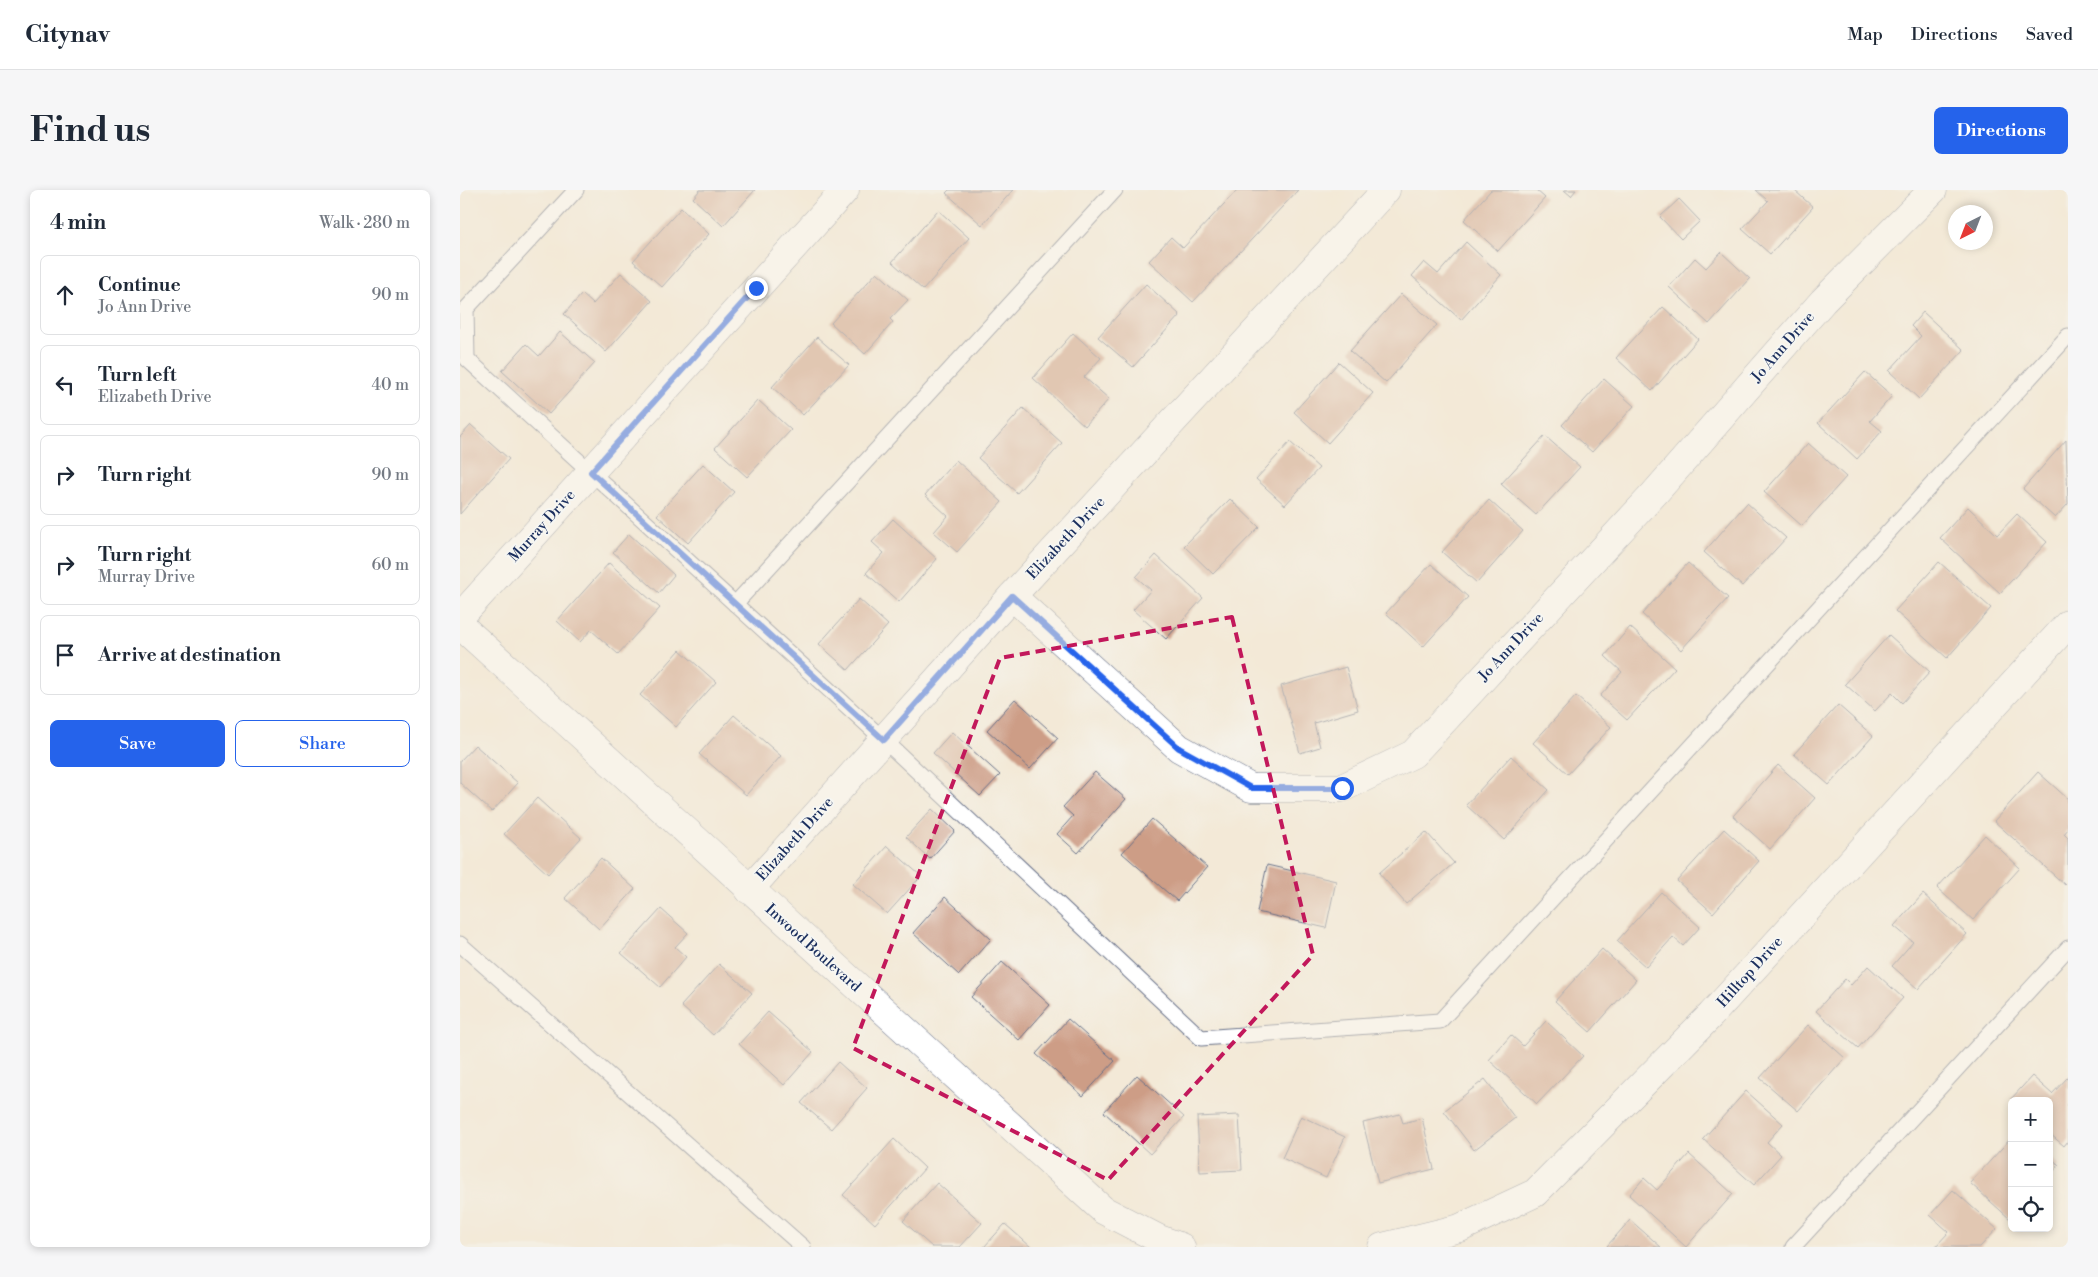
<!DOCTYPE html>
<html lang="en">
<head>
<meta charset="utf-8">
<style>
	body { margin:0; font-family:"Libre Bodoni",serif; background:#f6f6f7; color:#1f2937 }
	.controls { position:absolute; right:15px; bottom:15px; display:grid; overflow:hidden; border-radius:8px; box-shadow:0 2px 8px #0003 }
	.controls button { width:45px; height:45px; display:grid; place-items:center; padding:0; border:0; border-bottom:1px solid #e0e1e3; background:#fff; color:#1f2937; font:25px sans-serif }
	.compass { position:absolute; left:1488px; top:15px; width:45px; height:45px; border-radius:50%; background:#fff; box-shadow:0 2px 8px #0003; rotate:222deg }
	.stop { position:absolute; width:15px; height:15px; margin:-11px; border:4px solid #2563eb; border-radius:50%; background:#fff }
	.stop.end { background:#2563eb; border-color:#fff; box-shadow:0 1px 5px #0008 }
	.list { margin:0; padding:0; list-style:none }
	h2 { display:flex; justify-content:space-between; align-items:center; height:65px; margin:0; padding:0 20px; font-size:21px }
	h2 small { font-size:16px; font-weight:400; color:#747a83 }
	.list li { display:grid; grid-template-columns:32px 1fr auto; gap:15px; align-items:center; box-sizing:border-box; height:80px; margin:0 10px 10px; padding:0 10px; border:1px solid #e0e1e3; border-radius:8px }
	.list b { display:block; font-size:19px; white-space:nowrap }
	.list p { margin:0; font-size:16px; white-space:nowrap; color:#747a83 }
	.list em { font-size:16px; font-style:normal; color:#747a83 }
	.actions { display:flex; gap:10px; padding:15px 20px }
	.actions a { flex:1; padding:11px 0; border:1px solid #2563eb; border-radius:8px; text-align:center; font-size:18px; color:#2563eb }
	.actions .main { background:#2563eb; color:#fff }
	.icon { flex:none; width:28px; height:28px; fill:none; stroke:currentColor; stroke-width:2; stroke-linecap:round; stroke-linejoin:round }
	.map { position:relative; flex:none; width:1608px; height:1057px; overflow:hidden; border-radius:8px }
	header { display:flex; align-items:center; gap:30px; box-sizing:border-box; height:70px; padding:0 25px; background:#fff; border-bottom:1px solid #e0e1e3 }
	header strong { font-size:24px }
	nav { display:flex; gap:28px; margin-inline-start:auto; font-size:18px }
	.intro { display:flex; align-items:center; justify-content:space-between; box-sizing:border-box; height:120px; padding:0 30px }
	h1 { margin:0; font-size:35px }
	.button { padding:12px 22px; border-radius:8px; background:#2563eb; color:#fff; font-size:18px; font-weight:700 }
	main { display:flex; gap:30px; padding:0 30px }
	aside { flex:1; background:#fff; border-radius:8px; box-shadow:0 2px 8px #0003 }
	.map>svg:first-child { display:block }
	.building { fill:#cd9d86 }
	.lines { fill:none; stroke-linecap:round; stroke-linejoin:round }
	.lane-casing { stroke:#677088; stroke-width:17 }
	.street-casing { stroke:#677088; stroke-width:29 }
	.lane { stroke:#fff; stroke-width:15 }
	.street { stroke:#fff; stroke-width:28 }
	.route { stroke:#2563eb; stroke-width:6 }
	.marked { fill:none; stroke:#c2185b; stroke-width:4; stroke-dasharray:10 6; stroke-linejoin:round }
	.labels { text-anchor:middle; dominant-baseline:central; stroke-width:4; stroke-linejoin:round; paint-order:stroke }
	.street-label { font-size:15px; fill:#1b2f5e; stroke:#f6f6f2 }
</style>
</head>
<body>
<header>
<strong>Citynav</strong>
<nav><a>Map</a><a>Directions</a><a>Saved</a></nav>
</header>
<div class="intro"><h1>Find us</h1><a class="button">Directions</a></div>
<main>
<aside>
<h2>4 min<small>Walk · 280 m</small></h2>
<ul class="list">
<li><svg class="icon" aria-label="ahead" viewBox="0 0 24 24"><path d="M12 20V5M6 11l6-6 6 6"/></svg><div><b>Continue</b><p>Jo Ann Drive</p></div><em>90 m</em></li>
<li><svg class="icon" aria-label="left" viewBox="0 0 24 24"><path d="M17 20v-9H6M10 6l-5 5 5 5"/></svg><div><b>Turn left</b><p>Elizabeth Drive</p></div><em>40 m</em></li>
<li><svg class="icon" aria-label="right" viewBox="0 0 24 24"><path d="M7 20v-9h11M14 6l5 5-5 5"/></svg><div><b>Turn right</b></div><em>90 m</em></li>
<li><svg class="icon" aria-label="right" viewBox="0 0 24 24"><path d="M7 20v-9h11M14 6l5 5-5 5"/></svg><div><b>Turn right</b><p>Murray Drive</p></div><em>60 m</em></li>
<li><svg class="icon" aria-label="arrive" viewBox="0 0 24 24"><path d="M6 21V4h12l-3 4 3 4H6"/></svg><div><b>Arrive at destination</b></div></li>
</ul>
<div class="actions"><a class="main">Save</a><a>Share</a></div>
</aside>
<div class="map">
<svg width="1608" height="1057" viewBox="0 0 1608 1057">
	<rect width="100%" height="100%" fill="#f6f6f2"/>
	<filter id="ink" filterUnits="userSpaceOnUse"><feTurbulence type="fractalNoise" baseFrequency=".02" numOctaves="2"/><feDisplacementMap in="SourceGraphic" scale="10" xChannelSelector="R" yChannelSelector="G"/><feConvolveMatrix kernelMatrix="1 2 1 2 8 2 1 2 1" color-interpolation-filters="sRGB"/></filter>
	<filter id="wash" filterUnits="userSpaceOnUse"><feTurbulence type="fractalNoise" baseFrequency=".0096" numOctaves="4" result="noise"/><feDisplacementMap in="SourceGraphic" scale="20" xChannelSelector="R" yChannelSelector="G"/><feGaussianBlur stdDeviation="1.12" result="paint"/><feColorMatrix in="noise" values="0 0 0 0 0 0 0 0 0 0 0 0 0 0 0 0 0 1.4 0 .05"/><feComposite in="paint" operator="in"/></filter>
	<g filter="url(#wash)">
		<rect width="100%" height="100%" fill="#f3e9d7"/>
		<g id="blocks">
			<!-- building -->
			<g class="building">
				<polygon points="240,0 295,0 263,36 233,8"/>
				<polygon points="489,0 553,0 522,35 486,3"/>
				<polygon points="777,0 838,0 733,112 689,71 711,47 723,58"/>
				<polygon points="1031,0 1076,0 1085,8 1038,61 1004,30"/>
				<polygon points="1104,0 1116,0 1111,6"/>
				<polygon points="1296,0 1334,0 1353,17 1310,64 1282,39 1308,11"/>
				<polygon points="1219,9 1240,31 1221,49 1200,27"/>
				<polygon points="221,18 249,44 202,97 173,71"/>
				<polygon points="478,20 509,48 463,100 432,72"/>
				<polygon points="1006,52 1041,85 1001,130 952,86 964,72 978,84"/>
				<polygon points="1261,62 1290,89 1249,134 1209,97 1235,68 1246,78"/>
				<polygon points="417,82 448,110 430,129 433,132 405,164 371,133"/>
				<polygon points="161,83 192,111 146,162 104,124 122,104 133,114"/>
				<polygon points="686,94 720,125 673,177 638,147"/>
				<polygon points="941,104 977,135 926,193 890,161"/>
				<polygon points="1203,117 1238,149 1192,201 1156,168"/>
				<polygon points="1463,122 1504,160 1459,209 1429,181 1461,146 1451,136"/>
				<polygon points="100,142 135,173 89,224 42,181 66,154 79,166"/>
				<polygon points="613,143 641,168 624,187 649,209 625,236 573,188"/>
				<polygon points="357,147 389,175 343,225 312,197"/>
				<polygon points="879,172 913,203 868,253 834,222"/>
				<polygon points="1405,182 1432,206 1410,231 1422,241 1397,269 1358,233"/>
				<polygon points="1144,189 1174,216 1132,262 1102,235"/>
				<polygon points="298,210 331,240 287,287 255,258"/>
				<polygon points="563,218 602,253 557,303 518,268"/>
				<polygon points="11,235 49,269 0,324 0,247"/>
				<polygon points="1085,246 1120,277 1076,325 1041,294"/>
				<polygon points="1606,250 1608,314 1595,328 1563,299"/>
				<polygon points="830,252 859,278 825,315 796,289"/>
				<polygon points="1348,253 1386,287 1342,336 1304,302"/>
				<polygon points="496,270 542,312 497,362 474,342 488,326 465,305"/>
				<polygon points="243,274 274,302 228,353 197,325"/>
				<polygon points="770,309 799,337 753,384 724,356"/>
				<polygon points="1029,310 1063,341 1017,393 982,362"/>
				<polygon points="1287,313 1326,348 1282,396 1244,362"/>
				<polygon points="1508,317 1537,345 1557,324 1587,352 1540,403 1480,348"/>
				<polygon points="433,329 477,369 439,412 406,383 424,363 412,352"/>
				<polygon points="169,344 214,385 199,403 153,362"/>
				<polygon points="696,365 743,408 706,449 673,420 691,400 676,387"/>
				<polygon points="1479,372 1531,418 1487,468 1435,421"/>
				<polygon points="149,373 200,418 158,464 131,440 120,452 97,431"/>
				<polygon points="1228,373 1268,408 1221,460 1182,424"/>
				<polygon points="971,374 1008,407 963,457 926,423"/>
				<polygon points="399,409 428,435 388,480 359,454"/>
				<polygon points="1170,437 1215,478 1167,530 1140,506 1162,482 1145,466"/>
				<polygon points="1429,445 1470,482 1442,513 1432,503 1415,521 1385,494"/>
				<polygon points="220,460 256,492 216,537 180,505"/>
				<polygon points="886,477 898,520 854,533 860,557 840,563 821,496"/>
				<polygon points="1116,506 1151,537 1108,584 1073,553"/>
				<polygon points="555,509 598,548 570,579 527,540"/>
				<polygon points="1378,515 1413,546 1369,595 1334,564"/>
				<polygon points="274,525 321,566 286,605 239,564"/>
				<polygon points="492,542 540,585 520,606 473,563"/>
				<polygon points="15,555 58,593 32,622 0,593 0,571"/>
				<polygon points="1051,566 1089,600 1044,650 1006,615"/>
				<polygon points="1318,575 1355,608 1310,659 1273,626"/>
				<polygon points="635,582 666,609 618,663 597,644 613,626 603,617"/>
				<polygon points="1578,582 1608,609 1608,639 1604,644 1608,648 1608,692 1605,695 1534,631"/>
				<polygon points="77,608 121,648 88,684 44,644"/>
				<polygon points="472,619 495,641 470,669 446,647"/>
				<polygon points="692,629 747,677 717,711 662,663"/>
				<polygon points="1264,639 1299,671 1253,723 1217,691"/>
				<polygon points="966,642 994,673 946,714 919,683"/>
				<polygon points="1525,645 1560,678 1513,730 1477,698"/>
				<polygon points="427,656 461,686 427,724 393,694"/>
				<polygon points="141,668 175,699 139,739 105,708"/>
				<polygon points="807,675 876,691 866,738 797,722"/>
				<polygon points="1201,702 1240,737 1223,756 1213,747 1186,777 1157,751"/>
				<polygon points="1463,704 1507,744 1458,799 1432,776 1453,752 1434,736"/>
				<polygon points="485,707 531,749 499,785 453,743"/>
				<polygon points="201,719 228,743 215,757 226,767 200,797 161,763"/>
				<polygon points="1142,759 1176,790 1130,842 1095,811"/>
				<polygon points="542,772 590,815 559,850 511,807"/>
				<polygon points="259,774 292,803 253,845 221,816"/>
				<polygon points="1408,776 1443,808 1398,858 1356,821 1385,789 1391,795"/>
				<polygon points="308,822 353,862 324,895 279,854"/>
				<polygon points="608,829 655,871 623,906 576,864"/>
				<polygon points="1086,831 1123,866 1077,914 1029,870 1051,845 1063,856"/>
				<polygon points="1348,835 1385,868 1338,921 1300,888"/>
				<polygon points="378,872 407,898 371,939 341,913"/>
				<polygon points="677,885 724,927 690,964 644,922"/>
				<polygon points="1572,886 1592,904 1608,887 1608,951 1604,956 1589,943 1589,911 1551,909"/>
				<polygon points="1025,889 1055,928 1014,960 984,921"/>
				<polygon points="1286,901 1323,934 1307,952 1321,965 1294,995 1243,949"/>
				<polygon points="940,924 943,933 962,928 974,979 918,993 903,933"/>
				<polygon points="779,925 782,980 740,982 737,927"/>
				<polygon points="841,926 885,947 866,988 822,968"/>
				<polygon points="1552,947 1552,1027 1550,1029 1510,993"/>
				<polygon points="434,949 465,978 415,1034 383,1005"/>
				<polygon points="1229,964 1273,1004 1226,1057 1169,1005 1184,988 1197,1000"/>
				<polygon points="1589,966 1599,975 1589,986"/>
				<polygon points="477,993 522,1033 500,1057 472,1057 443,1031"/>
				<polygon points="1493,1000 1537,1039 1520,1057 1475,1057 1489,1042 1470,1025"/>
				<polygon points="1170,1030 1201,1057 1149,1057 1147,1056"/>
				<polygon points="545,1034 571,1057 524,1057"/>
			</g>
		</g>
	</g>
	<g filter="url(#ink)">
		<use href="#blocks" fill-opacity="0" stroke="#677088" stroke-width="1"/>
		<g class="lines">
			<defs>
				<g id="lane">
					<polyline points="116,0 6,119 7,169 424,550 741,848 980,831 1608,146"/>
					<polyline points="275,414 655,0"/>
					<polyline points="0,754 343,1057"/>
					<polyline points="1333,1057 1608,758"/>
				</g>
				<g id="street">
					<polyline points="552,406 719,558 791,598 882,598 953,564 1194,304 1363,111 1473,0"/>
					<polyline points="0,427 385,0"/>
					<polyline points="0,435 643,1020 699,1049 721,1057"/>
					<polyline points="289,700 552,406 926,0"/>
					<polyline points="922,1057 1000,1038 1075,1003 1251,825 1608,434"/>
				</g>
			</defs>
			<!-- lane casing -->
			<use href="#lane" class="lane-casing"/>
			<!-- street casing -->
			<use href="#street" class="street-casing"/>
			<!-- lane -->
			<use href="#lane" class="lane"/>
			<!-- street -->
			<use href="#street" class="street"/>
		</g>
	</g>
	<g class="lines" filter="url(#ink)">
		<!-- route -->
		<polyline class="route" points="296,98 131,282 424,550 552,406 719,558 791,598 882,598"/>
	</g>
	<!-- marked area -->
	<path d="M0 0H1608V1057H0ZM772,427L853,765L648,990L393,858L540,468Z" fill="#f3e9d7" fill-opacity=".55" fill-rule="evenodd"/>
	<path class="marked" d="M772,427L853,765L648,990L393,858L540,468Z"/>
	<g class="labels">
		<!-- street labels -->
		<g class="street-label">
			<text transform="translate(1323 157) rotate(-49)">Jo Ann Drive</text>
			<text transform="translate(82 336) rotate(-48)">Murray Drive</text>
			<text transform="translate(606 348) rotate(-47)">Elizabeth Drive</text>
			<text transform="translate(1051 457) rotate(-47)">Jo Ann Drive</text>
			<text transform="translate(335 649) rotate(-48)">Elizabeth Drive</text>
			<text transform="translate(353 758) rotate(42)">Inwood Boulevard</text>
			<text transform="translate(1290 782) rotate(-48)">Hilltop Drive</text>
		</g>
	</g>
</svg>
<div class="controls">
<button>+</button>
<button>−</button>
<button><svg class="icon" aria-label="locate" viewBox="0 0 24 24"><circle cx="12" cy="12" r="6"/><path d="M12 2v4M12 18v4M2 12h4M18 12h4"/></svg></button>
</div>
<svg class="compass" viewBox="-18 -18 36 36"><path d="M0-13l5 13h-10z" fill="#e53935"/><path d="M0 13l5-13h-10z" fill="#747a83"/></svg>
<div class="stop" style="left:882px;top:598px"></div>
<div class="stop end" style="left:296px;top:98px"></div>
</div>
</main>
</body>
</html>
